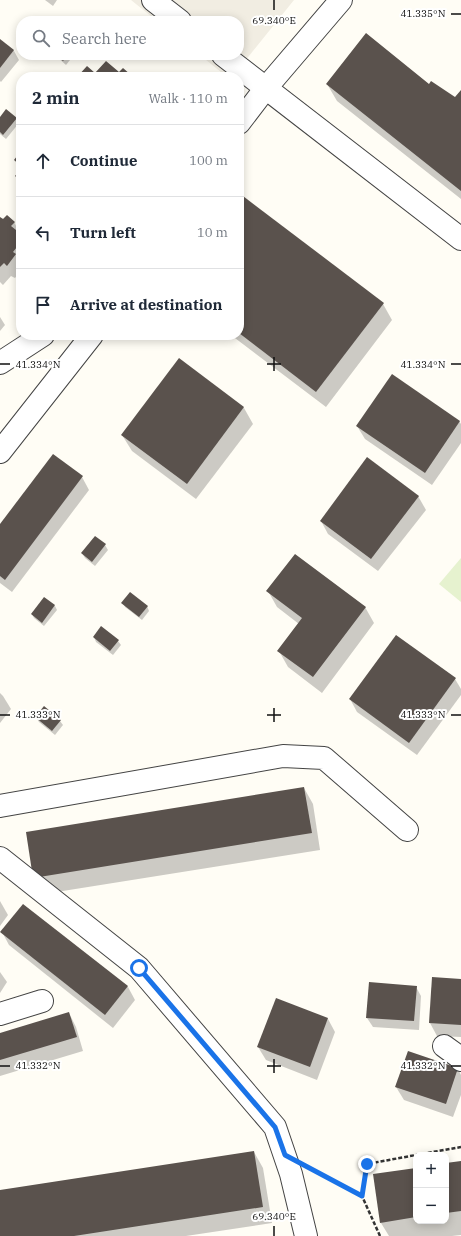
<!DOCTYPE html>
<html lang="en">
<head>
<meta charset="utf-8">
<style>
	body { margin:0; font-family:"IBM Plex Serif",serif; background:#f6f6f7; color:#1f2937 }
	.controls { position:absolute; right:12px; bottom:12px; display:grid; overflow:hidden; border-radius:8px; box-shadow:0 2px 10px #0003 }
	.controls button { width:36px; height:36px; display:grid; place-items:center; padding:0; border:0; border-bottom:1px solid #e0e1e3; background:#fff; color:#1f2937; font:20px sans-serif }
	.stop { position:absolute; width:12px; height:12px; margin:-9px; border:3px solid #1a73e8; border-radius:50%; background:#fff }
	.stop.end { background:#1a73e8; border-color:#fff; box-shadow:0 1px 4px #0008 }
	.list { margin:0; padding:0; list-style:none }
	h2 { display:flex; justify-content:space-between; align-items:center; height:52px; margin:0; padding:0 16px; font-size:17px }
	h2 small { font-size:13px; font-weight:400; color:#747a83 }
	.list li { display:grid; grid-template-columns:26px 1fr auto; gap:12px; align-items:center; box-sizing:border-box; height:72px; padding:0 16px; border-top:1px solid #e0e1e3 }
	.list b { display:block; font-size:15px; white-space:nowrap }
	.list em { font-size:13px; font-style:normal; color:#747a83 }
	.icon { flex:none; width:22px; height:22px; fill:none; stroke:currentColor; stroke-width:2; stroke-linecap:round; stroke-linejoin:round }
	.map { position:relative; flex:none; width:461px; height:1236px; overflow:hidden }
	.search { position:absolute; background:#fff; box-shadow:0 2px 10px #0003; left:16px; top:16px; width:228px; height:44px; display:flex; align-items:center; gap:10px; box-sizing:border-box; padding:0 14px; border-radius:16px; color:#747a83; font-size:15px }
	.panel { position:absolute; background:#fff; box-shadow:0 2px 10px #0003; left:16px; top:72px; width:228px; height:268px; border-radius:16px }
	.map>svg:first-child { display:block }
	.pitch { fill:#e6f2cf }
	.plaza { fill:#f1ede2 }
	.shadow { fill:#0003 }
	.building { fill:#5a524d }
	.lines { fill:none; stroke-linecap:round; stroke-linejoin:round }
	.minor-casing { stroke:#444; stroke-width:24 }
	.path { stroke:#333; stroke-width:2.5; stroke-dasharray:4 2; stroke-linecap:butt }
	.minor { stroke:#fff; stroke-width:22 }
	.route { stroke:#1a73e8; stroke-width:5 }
	.ticks { fill:none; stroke:#111; stroke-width:1.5 }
	.ticks-label { font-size:10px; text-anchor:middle; fill:#111; stroke:#fff; stroke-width:4; stroke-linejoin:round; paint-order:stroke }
</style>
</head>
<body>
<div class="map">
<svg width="461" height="1236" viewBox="0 0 461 1236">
	<rect width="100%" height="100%" fill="#fffdf5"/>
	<!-- pitch -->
	<polygon class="pitch" points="461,558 461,602 439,584"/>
	<!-- plaza -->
	<polygon class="plaza" points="131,0 294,0 232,77 227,77 200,55 239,55 239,21 157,21"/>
	<!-- shadow -->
	<g class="shadow">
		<polygon points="45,0 57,0 53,6"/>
		<polygon points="0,40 14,51 19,60 1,82 0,81"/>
		<polygon points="55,55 74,55 66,65"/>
		<polygon points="327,84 430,85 455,98 461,92 461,199 337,101"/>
		<polygon points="0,118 16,118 19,123 6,139 0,134"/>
		<polygon points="21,152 21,184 16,176 21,171 15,160"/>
		<polygon points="239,195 383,304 392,320 326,407 231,335 239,335"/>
		<polygon points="0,218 14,222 21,235 21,271 15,278 11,276 3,285 0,282"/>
		<polygon points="0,317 5,325 0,331"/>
		<polygon points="179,360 244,408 253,424 196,499 132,451 122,435"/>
		<polygon points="459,421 461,424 461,443 432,485 365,439 357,426"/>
		<polygon points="82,477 89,490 12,592 0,583 0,526"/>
		<polygon points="418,496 426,510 378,571 328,534 321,521"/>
		<polygon points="95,537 105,545 108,550 95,566 85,558 82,553"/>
		<polygon points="268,591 365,607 374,623 322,693 288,667 279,651 299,624 277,607"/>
		<polygon points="45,598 55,606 57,610 44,626 34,618 32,614"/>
		<polygon points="123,603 147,606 149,611 142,620 125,607"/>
		<polygon points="396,636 455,679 461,689 461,695 417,755 357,712 350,699"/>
		<polygon points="94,637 118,641 121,645 113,655 96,642"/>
		<polygon points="0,693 3,696 11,709 0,723"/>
		<polygon points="36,717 60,721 63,725 55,735 39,722"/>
		<polygon points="304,788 313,804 320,850 44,894 34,878"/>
		<polygon points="0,901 8,915 0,926"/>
		<polygon points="2,932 128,987 135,1000 113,1028 9,945"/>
		<polygon points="0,972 7,982 0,993"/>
		<polygon points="461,980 461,1037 437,1036 430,1023"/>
		<polygon points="416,987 421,996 419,1030 373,1027 367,1018"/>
		<polygon points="69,1013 76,1027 83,1051 0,1076 0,1034"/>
		<polygon points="328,1019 335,1032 317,1080 266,1060 258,1047"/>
		<polygon points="458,1069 461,1075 461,1095 453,1117 404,1100 396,1087"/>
		<polygon points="254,1152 263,1168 272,1223 186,1236 0,1236 0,1191"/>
		<polygon points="461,1162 461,1235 452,1236 389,1236 381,1223 416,1169 416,1221 446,1221 446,1164"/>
	</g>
	<!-- building -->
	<g class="building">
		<polygon points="366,33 429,84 431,81 455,97 461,90 461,191 326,84"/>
		<polygon points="0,39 14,50 0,68"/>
		<polygon points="56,55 68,55 63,61"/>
		<polygon points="106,61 119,72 123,68 131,75 129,77 77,77 87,66 95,73"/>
		<polygon points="6,109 17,118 3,135 0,132 0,117"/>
		<polygon points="21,151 21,166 14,160"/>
		<polygon points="21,169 21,181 15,176"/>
		<polygon points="239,193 384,303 316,392 239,333"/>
		<polygon points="7,215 15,222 11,226 21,234 17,239 21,242 13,252 16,254 7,266 4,263 0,267 0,217 3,219"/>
		<polygon points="179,358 244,407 187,484 121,435"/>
		<polygon points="392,374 460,421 425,473 356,426"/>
		<polygon points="53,454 83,476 5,580 0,576 0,524"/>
		<polygon points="367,457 419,496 371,559 320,521"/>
		<polygon points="95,536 106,544 92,562 81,553"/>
		<polygon points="295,554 366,607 313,677 277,651 302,618 266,591"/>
		<polygon points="130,592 148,606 139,617 121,603"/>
		<polygon points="44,597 55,605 42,623 31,614"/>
		<polygon points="101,626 119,640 110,651 93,637"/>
		<polygon points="396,635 456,678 409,743 349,699"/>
		<polygon points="44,706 61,720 52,731 35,717"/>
		<polygon points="304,787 312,833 33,878 26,832"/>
		<polygon points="23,904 128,986 105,1015 0,932"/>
		<polygon points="432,977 461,979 461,1025 429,1023"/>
		<polygon points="369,982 417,986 414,1021 366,1018"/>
		<polygon points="276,998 328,1018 310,1067 257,1047"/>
		<polygon points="69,1012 77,1037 0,1060 0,1033"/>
		<polygon points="408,1051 458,1068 446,1104 395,1087"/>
		<polygon points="254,1151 263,1207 74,1236 0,1236 0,1190"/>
		<polygon points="461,1161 461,1211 446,1213 446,1163"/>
		<polygon points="416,1168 416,1217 380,1223 373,1174"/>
	</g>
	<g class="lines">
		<defs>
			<g id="minor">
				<polyline points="153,0 180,21"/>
				<polyline points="223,55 461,239"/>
				<polyline points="239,123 265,89 341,0"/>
				<polyline points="0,363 43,335"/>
				<polyline points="0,452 92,335"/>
				<polyline points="0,806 283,756 324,758 407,830"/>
				<polyline points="0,858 139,968 275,1127 291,1174 306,1236"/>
				<polyline points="0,1014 42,1001"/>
				<polyline points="444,1046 459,1057 461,1060"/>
			</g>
		</defs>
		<!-- minor casing -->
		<use href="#minor" class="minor-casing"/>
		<!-- path -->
		<g class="path">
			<polyline points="416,1155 461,1147"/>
			<polyline points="313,1170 362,1196"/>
			<polyline points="380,1236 362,1196 367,1164 416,1155"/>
		</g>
		<!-- minor -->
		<use href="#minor" class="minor"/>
	</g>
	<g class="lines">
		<!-- route -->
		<polyline class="route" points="139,968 275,1127 285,1155 362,1196 367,1164"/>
	</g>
	<!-- ticks -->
	<path class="ticks" d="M274,0V10M451,14H461M274,357V371M0,364H10M267,364H281M451,364H461M274,708V722M0,715H10M267,715H281M451,715H461M274,1059V1073M0,1066H10M267,1066H281M451,1066H461M274,1226V1236"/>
	<g class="ticks-label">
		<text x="423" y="17">41.335°N</text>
		<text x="274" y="24">69.340°E</text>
		<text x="38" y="368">41.334°N</text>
		<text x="423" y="368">41.334°N</text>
		<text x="38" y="718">41.333°N</text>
		<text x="423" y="718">41.333°N</text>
		<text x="38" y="1069">41.332°N</text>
		<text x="423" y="1069">41.332°N</text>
		<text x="274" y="1220">69.340°E</text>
	</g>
</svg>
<div class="controls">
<button>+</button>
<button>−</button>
</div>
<div class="stop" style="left:139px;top:968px"></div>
<div class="stop end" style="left:367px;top:1164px"></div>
<div class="search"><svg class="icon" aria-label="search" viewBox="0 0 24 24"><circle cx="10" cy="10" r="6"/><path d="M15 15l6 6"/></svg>Search here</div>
<section class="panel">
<h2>2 min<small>Walk · 110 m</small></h2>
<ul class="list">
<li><svg class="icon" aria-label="ahead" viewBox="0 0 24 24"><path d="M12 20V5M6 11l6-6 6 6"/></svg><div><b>Continue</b></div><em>100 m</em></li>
<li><svg class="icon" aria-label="left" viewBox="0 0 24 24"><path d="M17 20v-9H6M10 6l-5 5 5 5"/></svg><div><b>Turn left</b></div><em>10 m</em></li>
<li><svg class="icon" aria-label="arrive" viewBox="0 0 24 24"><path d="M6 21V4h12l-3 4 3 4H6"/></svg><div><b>Arrive at destination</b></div></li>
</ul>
</section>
</div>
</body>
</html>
